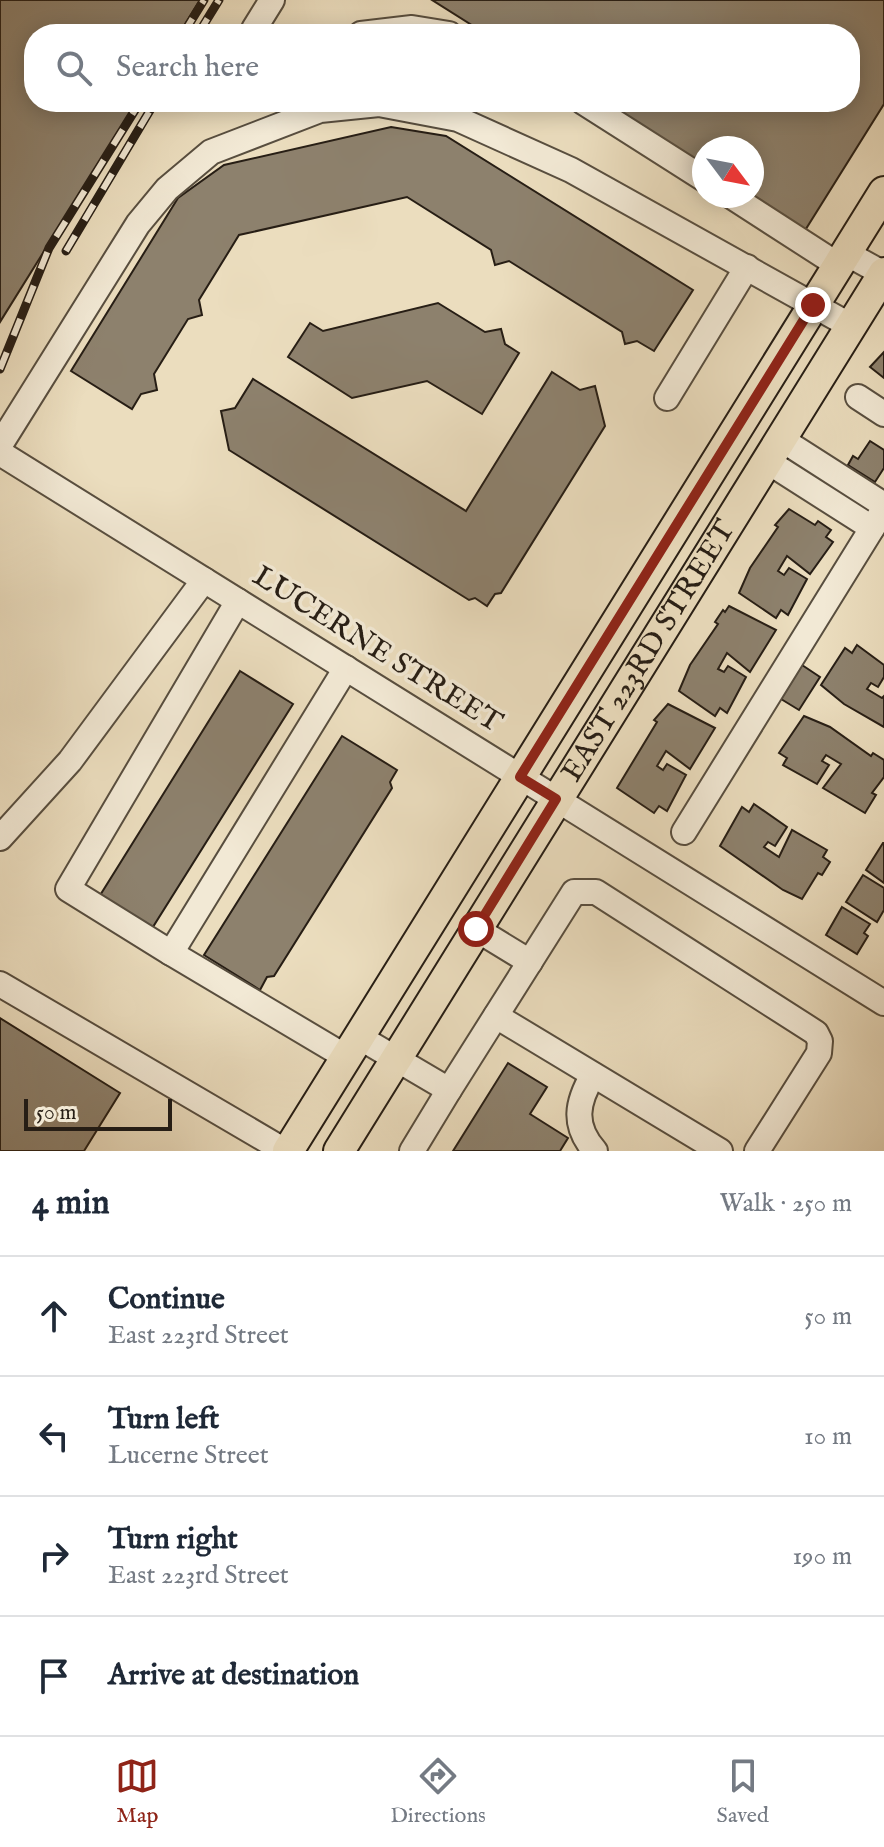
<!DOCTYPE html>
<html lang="en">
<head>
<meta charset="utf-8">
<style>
	body { margin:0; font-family:"IM FELL English",serif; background:#f6f6f7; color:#1f2937 }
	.compass { position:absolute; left:692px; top:136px; width:72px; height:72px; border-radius:50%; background:#fff; box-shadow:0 4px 20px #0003; rotate:122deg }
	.scale { position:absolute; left:24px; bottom:20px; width:148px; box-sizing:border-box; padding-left:8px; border:4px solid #271e15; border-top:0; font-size:22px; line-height:28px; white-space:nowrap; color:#271e15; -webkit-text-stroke:6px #f2e9d5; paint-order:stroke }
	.stop { position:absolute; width:24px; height:24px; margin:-18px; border:6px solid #8f2418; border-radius:50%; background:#fff }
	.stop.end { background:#8f2418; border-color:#fff; box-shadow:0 2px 8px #0008 }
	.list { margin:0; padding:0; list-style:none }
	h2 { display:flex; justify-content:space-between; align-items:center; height:104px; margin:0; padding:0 32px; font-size:34px }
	h2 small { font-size:26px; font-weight:400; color:#747a83 }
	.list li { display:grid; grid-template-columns:52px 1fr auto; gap:24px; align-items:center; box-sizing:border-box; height:120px; padding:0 32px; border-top:2px solid #e0e1e3 }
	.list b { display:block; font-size:30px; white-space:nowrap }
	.list p { margin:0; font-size:26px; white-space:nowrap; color:#747a83 }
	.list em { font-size:26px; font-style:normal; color:#747a83 }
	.icon { flex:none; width:44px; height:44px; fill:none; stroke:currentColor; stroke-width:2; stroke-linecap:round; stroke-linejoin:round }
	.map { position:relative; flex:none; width:884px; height:1151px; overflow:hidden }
	.search { position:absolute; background:#fff; box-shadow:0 4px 20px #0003; left:24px; right:24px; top:24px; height:88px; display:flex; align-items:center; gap:20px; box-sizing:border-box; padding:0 28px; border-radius:32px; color:#747a83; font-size:30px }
	.sheet { height:584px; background:#fff }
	nav { display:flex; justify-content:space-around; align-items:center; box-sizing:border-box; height:112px; border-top:2px solid #e0e1e3; background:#fff; font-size:22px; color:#747a83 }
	nav a { display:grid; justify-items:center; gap:4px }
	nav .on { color:#8f2418 }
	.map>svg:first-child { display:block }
	.building { fill:#8d816d; stroke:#271e15; stroke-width:2 }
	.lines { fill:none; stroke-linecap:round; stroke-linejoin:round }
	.minor-casing { stroke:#584e3f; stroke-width:28 }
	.major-casing { stroke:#271e15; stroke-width:34 }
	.minor { stroke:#f2e9d5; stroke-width:24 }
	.major { stroke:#ebddbe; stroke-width:30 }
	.rail-casing { stroke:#271e15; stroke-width:9 }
	.rail { stroke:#f2e9d5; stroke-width:6; stroke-dasharray:18; stroke-linecap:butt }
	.route { stroke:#8f2418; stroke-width:10 }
	.labels { text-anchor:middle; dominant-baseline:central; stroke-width:7; stroke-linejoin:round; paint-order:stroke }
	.street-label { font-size:30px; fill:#271e15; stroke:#f2e9d5 }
</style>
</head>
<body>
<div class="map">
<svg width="884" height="1151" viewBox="0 0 884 1151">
	<rect width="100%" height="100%" fill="#ebddbe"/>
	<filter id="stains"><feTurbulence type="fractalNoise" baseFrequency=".0025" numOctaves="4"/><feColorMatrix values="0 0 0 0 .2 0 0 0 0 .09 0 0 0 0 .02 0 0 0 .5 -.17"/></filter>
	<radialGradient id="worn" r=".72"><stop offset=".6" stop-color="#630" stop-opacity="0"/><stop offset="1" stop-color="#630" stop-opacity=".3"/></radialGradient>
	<!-- building -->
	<g class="building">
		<polygon points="0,0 200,0 179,34 34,34 34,102 137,102 0,322"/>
		<polygon points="432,0 884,0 884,104 804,232 752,196 752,148 704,148 704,169 596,102 850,102 850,34 486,34"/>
		<polygon points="391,127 446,136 693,290 654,351 637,341 625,344 622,332 509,261 495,265 491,250 407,197 239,235 199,300 202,315 188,319 154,374 157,390 141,394 132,409 71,371 178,198 224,165"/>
		<polygon points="438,303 485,332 501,329 505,344 519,353 482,414 427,381 352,398 288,357 310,323 323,331"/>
		<polygon points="884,352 884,378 870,367"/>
		<polygon points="552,372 580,390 595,386 605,426 501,593 495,594 487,606 475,598 469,600 229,450 221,411 235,408 253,379 466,511"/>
		<polygon points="870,441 884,450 884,468 875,482 848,465 853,456 858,459"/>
		<polygon points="789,509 815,525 818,521 831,530 826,537 833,542 810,574 787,556 778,571 784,575 789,568 807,579 788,615 781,610 776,618 739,593 750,568 778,527 775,525"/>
		<polygon points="729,606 776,630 750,672 727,653 718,669 724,672 728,666 746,677 727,713 720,708 715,716 679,691 690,665 718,624 715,622 723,610 725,612"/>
		<polygon points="857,645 884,665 884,677 878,687 871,683 867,689 882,698 884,696 884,727 844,704 821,685 845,648 852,653"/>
		<polygon points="802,665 820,677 799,710 781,699"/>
		<polygon points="240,671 293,704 151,930 99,897"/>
		<polygon points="668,704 715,728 690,769 666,751 657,766 663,770 667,764 686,775 667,811 659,806 654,813 617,788 657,722 654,720"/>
		<polygon points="804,716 830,727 871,756 873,753 884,760 884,777 872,793 876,795 865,813 823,788 841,764 826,755 822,761 829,765 817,784 783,765 787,758 779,753"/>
		<polygon points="342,736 397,770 390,782 392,788 274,976 267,977 260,990 204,955"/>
		<polygon points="754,804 787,827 775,846 768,842 764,847 779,857 792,830 827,850 823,857 830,862 822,875 818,873 802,899 783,890 720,846 742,807 749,812"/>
		<polygon points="883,843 884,843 884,883 866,870"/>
		<polygon points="863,875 884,888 884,910 877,922 846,902"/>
		<polygon points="842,907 870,924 864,933 868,936 857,954 826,935"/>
		<polygon points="0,1018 120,1093 84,1151 0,1151"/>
		<polygon points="508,1063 547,1087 530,1114 568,1138 560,1151 453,1151"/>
	</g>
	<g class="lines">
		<defs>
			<g id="minor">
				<polyline points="254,29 272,0"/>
				<polyline points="361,34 412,28 449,34"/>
				<polyline points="583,102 704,179"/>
				<polyline points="731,196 838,265"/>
				<polyline points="846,253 884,274"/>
				<polyline points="858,397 884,414"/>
				<polyline points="667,398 747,267"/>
				<polyline points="781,439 884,505"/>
				<polyline points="0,445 138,224 167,189 211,152 320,110 379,104 458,119 571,170 851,326"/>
				<polyline points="0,453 884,1003"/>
				<polyline points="767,461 872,528"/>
				<polyline points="238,601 68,889 171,953 346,668"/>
				<polyline points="684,832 884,509"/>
				<polyline points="0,838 70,761 204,580"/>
				<polyline points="476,929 530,962"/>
				<polyline points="171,953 346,1057"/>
				<polyline points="0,984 285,1151"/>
				<polyline points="496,1016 720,1151"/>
				<polyline points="359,1037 449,1090 574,892 596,892 816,1033 820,1041 819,1053 757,1151"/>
				<path d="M593,1075C577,1102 572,1125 595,1151"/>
				<polyline points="412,1151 449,1090"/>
			</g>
			<g id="major">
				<polyline points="288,1151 884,192"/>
				<path id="s1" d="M339,1151L884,273"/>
			</g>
		</defs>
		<!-- minor casing -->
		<use href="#minor" class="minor-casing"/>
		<!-- major casing -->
		<use href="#major" class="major-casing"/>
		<!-- minor -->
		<use href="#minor" class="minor"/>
		<!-- major -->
		<use href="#major" class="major"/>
		<defs>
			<g id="rail">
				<polyline points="183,34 204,0"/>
				<polyline points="198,34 219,0"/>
				<polyline points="66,251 155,102"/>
				<polyline points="0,369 49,248 140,102"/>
			</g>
		</defs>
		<!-- rail casing -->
		<use href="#rail" class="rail-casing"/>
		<!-- rail -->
		<use href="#rail" class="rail"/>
	</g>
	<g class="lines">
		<!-- route -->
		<polyline class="route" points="476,929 556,799 520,777 813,305"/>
	</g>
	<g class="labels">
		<!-- street labels -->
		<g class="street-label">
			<text transform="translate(377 650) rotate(32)">LUCERNE STREET</text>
			<text stroke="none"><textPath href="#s1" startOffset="588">EAST 223RD STREET</textPath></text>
		</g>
	</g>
	<rect width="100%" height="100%" filter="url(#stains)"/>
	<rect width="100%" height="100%" fill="url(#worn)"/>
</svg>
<svg class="compass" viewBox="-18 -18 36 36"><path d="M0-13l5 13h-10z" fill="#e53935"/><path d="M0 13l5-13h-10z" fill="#747a83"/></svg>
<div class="scale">50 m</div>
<div class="stop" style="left:476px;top:929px"></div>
<div class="stop end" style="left:813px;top:305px"></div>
<div class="search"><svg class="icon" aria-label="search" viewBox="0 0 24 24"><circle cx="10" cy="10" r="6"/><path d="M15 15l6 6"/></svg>Search here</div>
</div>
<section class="sheet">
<h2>4 min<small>Walk · 250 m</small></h2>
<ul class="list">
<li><svg class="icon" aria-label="ahead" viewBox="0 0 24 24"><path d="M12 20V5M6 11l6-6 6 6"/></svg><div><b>Continue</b><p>East 223rd Street</p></div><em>50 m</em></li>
<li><svg class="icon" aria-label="left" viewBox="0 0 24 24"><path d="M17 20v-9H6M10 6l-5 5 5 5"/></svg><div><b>Turn left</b><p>Lucerne Street</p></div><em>10 m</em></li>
<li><svg class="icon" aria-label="right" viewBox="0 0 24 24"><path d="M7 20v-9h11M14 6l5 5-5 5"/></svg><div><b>Turn right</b><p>East 223rd Street</p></div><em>190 m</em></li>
<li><svg class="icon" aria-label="arrive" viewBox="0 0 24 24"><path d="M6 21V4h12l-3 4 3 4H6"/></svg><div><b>Arrive at destination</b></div></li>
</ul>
</section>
<nav>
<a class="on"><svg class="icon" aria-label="map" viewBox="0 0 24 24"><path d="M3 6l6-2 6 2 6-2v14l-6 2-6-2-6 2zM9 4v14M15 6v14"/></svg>Map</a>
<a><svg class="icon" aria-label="directions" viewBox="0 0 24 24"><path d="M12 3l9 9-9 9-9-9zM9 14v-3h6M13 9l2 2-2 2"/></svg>Directions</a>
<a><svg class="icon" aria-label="saved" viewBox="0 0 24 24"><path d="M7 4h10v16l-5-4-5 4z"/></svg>Saved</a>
</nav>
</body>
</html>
